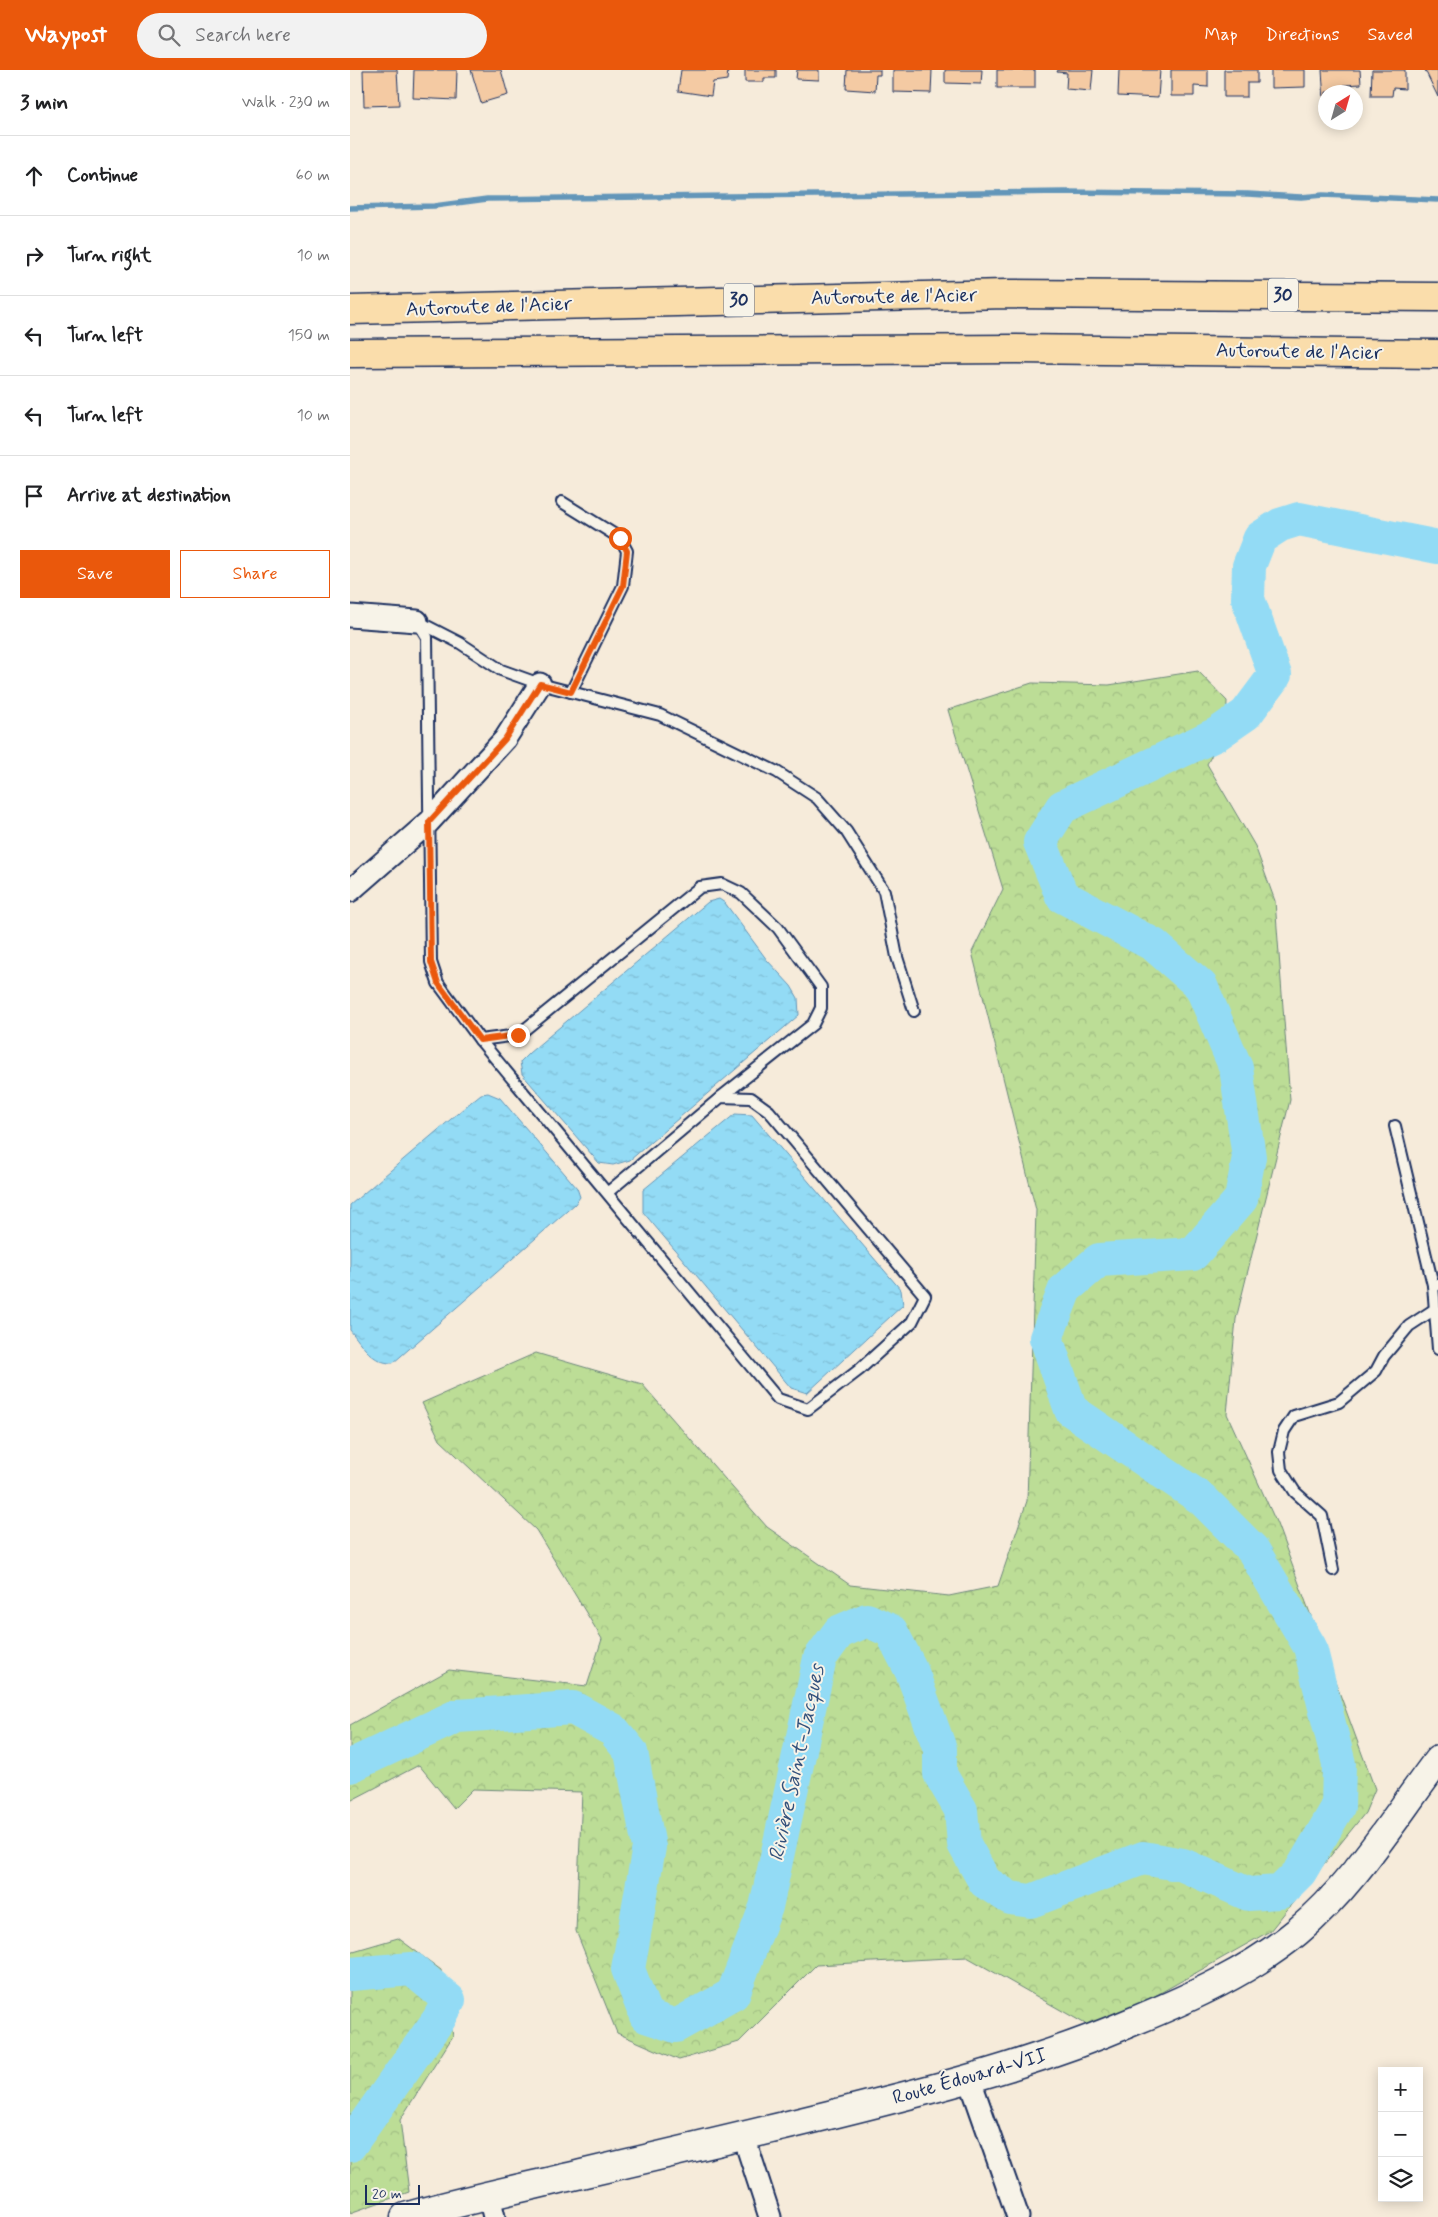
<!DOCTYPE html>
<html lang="en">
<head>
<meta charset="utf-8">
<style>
	body { margin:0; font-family:Mynerve,sans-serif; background:#f2f2f2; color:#202124 }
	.controls { position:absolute; right:15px; bottom:15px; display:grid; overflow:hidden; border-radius:0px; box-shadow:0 2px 12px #0003 }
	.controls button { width:45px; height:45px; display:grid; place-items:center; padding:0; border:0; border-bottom:1px solid #e0e0e0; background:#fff; color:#202124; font:25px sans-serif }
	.compass { position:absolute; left:968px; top:15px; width:45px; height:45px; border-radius:50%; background:#fff; box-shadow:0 2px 12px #0003; rotate:37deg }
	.scale { position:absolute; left:15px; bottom:12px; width:55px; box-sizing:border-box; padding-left:5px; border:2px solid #1b2f5e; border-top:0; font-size:14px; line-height:18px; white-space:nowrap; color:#1b2f5e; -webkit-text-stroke:4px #f7f3e8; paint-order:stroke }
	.stop { position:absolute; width:15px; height:15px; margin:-11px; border:4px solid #ea580c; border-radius:50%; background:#fff }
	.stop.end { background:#ea580c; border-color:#fff; box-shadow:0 1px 5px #0008 }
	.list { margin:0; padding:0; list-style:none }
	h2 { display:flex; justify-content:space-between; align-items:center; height:65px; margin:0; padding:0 20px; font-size:21px }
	h2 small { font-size:16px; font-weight:400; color:#757577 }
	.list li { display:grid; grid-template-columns:32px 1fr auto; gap:15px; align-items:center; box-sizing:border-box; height:80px; padding:0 20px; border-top:1px solid #e0e0e0 }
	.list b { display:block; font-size:19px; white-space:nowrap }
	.list em { font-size:16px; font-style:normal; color:#757577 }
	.actions { display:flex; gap:10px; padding:15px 20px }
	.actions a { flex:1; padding:11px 0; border:1px solid #ea580c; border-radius:0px; text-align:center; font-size:18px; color:#ea580c }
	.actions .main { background:#ea580c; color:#fff }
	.icon { flex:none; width:28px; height:28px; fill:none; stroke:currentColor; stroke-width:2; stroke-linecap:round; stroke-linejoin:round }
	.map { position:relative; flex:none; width:1088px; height:2147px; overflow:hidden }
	header { display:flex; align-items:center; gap:30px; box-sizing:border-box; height:70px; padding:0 25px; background:#ea580c; color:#fff }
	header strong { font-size:24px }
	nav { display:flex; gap:28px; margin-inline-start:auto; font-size:18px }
	.search { width:350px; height:45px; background:#f2f2f2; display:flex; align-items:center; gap:12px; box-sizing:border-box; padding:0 18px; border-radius:28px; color:#757577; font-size:19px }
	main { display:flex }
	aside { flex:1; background:#fff }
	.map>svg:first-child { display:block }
	.forest { fill:url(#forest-crowns); stroke:#6c867a }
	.water { fill:url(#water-ripples); stroke:#6396b9 }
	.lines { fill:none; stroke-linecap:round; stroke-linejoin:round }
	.stream { stroke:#6396b9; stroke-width:5.5 }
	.river { stroke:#93dbf5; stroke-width:34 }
	.building { fill:#f4caa3; stroke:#1b2f5e }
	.service-casing { stroke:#1b2f5e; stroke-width:14 }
	.minor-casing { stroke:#1b2f5e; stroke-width:25 }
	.secondary-casing { stroke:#1b2f5e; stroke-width:31 }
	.motorway-casing { stroke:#1b2f5e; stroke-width:31 }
	.service { stroke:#f7f3e8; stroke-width:10 }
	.minor { stroke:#f7f3e8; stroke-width:21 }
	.secondary { stroke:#f7f3e8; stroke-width:28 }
	.motorway { stroke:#faddab; stroke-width:28 }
	.route { stroke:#ea580c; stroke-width:6 }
	.labels { text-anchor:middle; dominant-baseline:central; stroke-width:4; stroke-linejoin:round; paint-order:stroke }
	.shield { fill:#f7f3e8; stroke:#5d6a87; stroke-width:1 }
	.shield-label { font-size:19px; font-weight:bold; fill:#1b2f5e }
	.street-label { font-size:20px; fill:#1b2f5e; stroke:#f7f3e8 }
	.water-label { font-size:21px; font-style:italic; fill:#33517c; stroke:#f7f3e8 }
</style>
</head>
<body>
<header>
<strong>Waypost</strong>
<div class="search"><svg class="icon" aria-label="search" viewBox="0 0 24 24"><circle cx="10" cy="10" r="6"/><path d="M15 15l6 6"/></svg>Search here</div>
<nav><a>Map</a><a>Directions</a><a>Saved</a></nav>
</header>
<main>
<aside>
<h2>3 min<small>Walk · 230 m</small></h2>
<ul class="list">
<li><svg class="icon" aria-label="ahead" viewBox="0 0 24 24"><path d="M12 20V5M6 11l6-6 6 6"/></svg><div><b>Continue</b></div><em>60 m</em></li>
<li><svg class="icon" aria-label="right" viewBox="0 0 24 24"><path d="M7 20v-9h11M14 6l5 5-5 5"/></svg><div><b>Turn right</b></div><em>10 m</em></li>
<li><svg class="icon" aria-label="left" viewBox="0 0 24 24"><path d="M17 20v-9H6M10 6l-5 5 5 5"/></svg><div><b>Turn left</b></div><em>150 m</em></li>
<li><svg class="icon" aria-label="left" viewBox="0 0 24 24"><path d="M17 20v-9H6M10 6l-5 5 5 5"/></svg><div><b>Turn left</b></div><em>10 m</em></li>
<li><svg class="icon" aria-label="arrive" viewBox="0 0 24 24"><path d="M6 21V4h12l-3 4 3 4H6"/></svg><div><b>Arrive at destination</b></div></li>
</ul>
<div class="actions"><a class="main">Save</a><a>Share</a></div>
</aside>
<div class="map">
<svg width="1088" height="2147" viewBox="0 0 1088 2147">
	<defs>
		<pattern id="forest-crowns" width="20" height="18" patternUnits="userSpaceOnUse" patternTransform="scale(1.25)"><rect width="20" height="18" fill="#bcdd96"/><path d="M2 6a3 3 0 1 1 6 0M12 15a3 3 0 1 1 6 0" fill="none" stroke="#a1be84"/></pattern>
		<pattern id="water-ripples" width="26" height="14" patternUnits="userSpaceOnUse" patternTransform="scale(1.25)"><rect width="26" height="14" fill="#93dbf5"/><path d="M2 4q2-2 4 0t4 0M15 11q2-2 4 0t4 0" fill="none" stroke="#7ebcd4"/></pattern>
	</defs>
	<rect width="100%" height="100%" fill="#f6ebda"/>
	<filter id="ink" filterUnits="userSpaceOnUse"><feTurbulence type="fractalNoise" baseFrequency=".02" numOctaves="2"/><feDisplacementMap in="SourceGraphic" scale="10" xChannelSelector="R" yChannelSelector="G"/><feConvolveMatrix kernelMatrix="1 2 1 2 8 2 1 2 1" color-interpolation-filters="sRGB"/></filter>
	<g filter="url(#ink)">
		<!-- forest -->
		<g class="forest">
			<polygon points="848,601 877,631 876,658 857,694 905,776 925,831 940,1030 886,1249 877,1344 927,1454 1025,1719 1015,1743 920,1861 796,1931 739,1956 617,1887 466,1895 389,1972 329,1990 267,1963 226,1861 232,1722 123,1719 104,1738 69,1695 0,1731 0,1655 99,1600 237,1616 252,1569 186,1460 90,1370 72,1333 186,1283 292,1314 417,1457 500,1515 599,1526 648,1516 677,1431 686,1140 622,882 653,819 598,640 682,613 759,615"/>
			<polygon points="48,1868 91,1900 103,1966 50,2050 59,2122 0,2143 0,1882"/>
		</g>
		<!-- water -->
		<g class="water">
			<polygon points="369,829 375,833 417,890 441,916 448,928 449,945 280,1090 263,1095 249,1093 172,1004 170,992 179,983 358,832"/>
			<path d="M138,1023L150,1028L227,1118L230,1127L225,1134L43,1293C23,1294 12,1275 0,1260V1135L121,1032L131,1024Z"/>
			<polygon points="385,1044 402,1045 551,1220 553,1235 457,1323 441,1318 293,1142 293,1120"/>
		</g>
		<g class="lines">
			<!-- stream -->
			<polyline class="stream" points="0,138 84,136 137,129 714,122 898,124 951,127 973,125 1088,130"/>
			<!-- river -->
			<g class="river">
				<polyline points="0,1696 107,1646 223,1638 263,1660 281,1682 299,1777 278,1899 296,1946 326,1956 383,1924 416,1837 470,1588 489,1562 517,1550 541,1561 562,1602 590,1679 590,1704 611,1740 614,1774 635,1812 660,1828 681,1831 793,1788 833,1795 898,1824 930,1822 950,1802 988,1737 989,1694 960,1577 903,1480 852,1429 721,1340 696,1268 715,1219 749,1190 843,1184 891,1129 899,1087 886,998 851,916 804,875 712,826 690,772 712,737 867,664 896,644 925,605 898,529 899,496 910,468 930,455 949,449 1088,477"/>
				<polyline points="0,1904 62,1899 99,1930 89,1949 0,2075"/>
			</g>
		</g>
		<!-- building -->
		<g class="building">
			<polygon points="13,0 47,0 49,35 14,36"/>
			<polygon points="64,0 107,0 106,30 63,28"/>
			<polygon points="121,0 151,0 158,25 131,33"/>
			<polygon points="331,0 378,0 377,10 363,12 361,26 328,21"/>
			<polygon points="395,0 426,0 426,8 414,8 414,12 395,12"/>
			<polygon points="447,0 469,0 469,10 446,9"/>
			<polygon points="497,0 530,0 530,5 526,5 525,21 496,19"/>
			<polygon points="543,0 582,0 581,23 543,22"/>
			<polygon points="595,0 632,0 631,14 595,13"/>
			<rect x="647" y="0" width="38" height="18"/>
			<polygon points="708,0 743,0 741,21 716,19 717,3 707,2"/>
			<polygon points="769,0 810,0 808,28 768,26"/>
			<polygon points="821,0 858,0 858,17 844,16 844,26 821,26"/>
			<polygon points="874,0 907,0 907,13 897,13 897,27 874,27"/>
			<polygon points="921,0 955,0 955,17 921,18"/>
			<polygon points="972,0 1010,0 1011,14 994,15 994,22 976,22 976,30 974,31"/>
			<polygon points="1022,0 1055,0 1055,19 1043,18 1042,26 1021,26"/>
			<polygon points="1075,0 1088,0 1088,27"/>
		</g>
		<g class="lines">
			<defs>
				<g id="service">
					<polyline points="212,432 270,468 277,481 273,516 221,622"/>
					<polyline points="67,551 77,567 81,892 88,913 130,970 168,965 350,817 372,814 391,823 428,858 471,917 471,938 463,954 371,1027"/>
					<polyline points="67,551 110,573 151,600 190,614 310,645 427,702 467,728 496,761 534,821 547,887 564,941"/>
					<polyline points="130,970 428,1329 458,1339 509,1300 562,1252 575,1226 419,1041 401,1028 371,1027 257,1123"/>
					<polyline points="1045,1056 1083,1215"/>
					<polyline points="1088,1215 1083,1215 1088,1279"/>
					<polyline points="983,1500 972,1446 945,1422 931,1400 929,1382 934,1361 944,1346 989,1332 1026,1301 1034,1286 1059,1256 1085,1239"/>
				</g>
				<g id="minor">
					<polyline points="0,546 67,551"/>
					<polyline points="0,821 79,752 155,669 190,614"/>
					<polyline points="620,2010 668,2147"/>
					<polyline points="394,2067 420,2147"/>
					<polyline points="139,2126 144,2147"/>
				</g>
				<path id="secondary" d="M55,2147C113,2130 173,2118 231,2104C330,2081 429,2058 527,2033C615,2011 700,1987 784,1951C840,1928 900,1901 947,1862C1004,1815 1044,1748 1088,1690"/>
				<g id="motorway">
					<polyline points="0,240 656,224 1088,227"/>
					<polyline points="0,283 666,279 1088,284"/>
				</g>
			</defs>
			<!-- service casing -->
			<use href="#service" class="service-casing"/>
			<!-- minor casing -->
			<use href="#minor" class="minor-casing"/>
			<!-- secondary casing -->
			<use href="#secondary" class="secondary-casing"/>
			<!-- motorway casing -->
			<use href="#motorway" class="motorway-casing"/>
			<!-- service -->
			<use href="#service" class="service"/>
			<!-- minor -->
			<use href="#minor" class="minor"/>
			<!-- secondary -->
			<use href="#secondary" class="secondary"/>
			<!-- motorway -->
			<use href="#motorway" class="motorway"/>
		</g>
	</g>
	<g class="lines" filter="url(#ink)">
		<!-- route -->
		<polyline class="route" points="168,965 130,970 88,913 81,892 79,752 155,669 190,614 221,622 273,516 277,481 270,468"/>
	</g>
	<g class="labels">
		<!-- shield labels -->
		<g class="shield">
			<rect x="918" y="208.5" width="30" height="33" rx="4"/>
			<rect x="374" y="213.5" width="30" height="33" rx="4"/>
		</g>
		<g class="shield-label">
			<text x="933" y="225">30</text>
			<text x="389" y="230">30</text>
		</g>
		<!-- street labels -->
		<g class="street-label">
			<text transform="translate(544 227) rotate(-1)">Autoroute de l'Acier</text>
			<text transform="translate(139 237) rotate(-2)">Autoroute de l'Acier</text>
			<text transform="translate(949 282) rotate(1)">Autoroute de l'Acier</text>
			<text transform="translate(620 2007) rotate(-16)">Route Édouard-VII</text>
		</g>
		<!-- water labels -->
		<g class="water-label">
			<text transform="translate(447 1693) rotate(-78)">Rivière Saint-Jacques</text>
		</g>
	</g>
</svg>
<div class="controls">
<button>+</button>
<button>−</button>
<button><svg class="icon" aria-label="layers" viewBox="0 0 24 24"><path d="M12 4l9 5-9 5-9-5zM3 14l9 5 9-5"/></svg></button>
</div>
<svg class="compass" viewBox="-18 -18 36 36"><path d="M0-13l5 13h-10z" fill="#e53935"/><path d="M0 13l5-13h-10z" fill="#757577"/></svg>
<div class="scale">20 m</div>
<div class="stop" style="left:270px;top:468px"></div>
<div class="stop end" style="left:168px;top:965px"></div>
</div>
</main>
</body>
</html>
